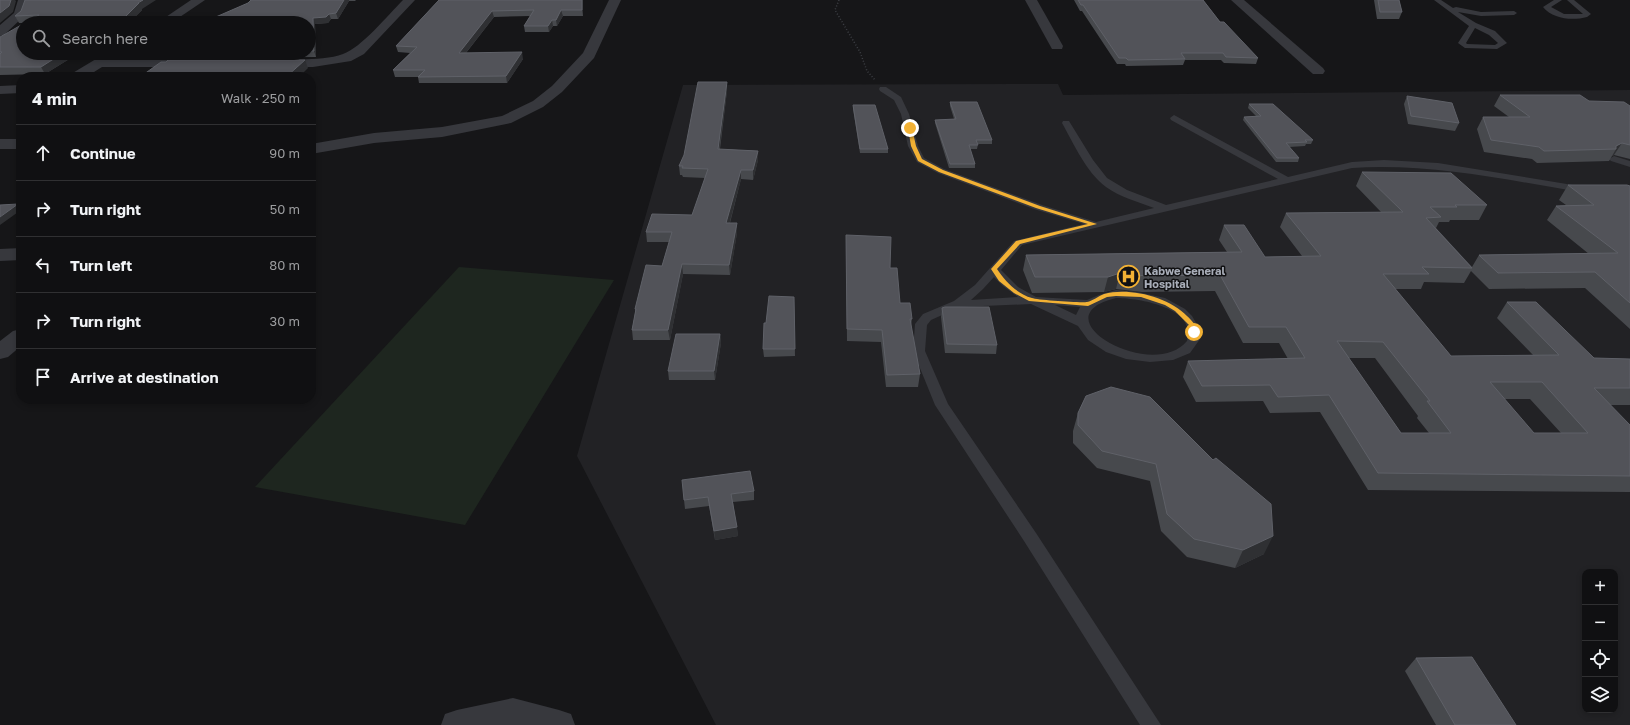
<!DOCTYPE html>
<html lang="en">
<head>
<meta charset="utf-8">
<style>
	body { margin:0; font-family:"Golos Text",sans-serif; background:#1e1e20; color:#f1f3f6 }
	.controls { position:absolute; right:12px; bottom:12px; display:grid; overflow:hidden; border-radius:8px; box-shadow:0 2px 6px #0003 }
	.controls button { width:36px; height:36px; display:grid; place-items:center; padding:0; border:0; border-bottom:1px solid #303032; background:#101012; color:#f1f3f6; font:20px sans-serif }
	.stop { position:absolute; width:12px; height:12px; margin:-9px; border:3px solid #f2b134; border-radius:50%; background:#fff }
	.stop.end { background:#f2b134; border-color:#fff; box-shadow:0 1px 4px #0008 }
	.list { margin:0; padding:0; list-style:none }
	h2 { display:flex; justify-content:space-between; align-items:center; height:52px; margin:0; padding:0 16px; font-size:17px }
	h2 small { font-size:13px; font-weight:400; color:#9c9d9f }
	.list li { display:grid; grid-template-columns:26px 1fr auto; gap:12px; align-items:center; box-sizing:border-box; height:56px; padding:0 16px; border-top:1px solid #303032 }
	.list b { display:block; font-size:15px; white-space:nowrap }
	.list em { font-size:13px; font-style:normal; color:#9c9d9f }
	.icon { flex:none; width:22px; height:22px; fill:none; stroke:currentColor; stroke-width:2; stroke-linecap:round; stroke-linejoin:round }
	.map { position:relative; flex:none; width:1630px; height:725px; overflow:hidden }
	.search { position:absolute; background:#101012; box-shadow:0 2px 6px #0003; left:16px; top:16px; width:300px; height:44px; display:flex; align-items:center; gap:10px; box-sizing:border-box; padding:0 14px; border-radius:22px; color:#9c9d9f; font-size:15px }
	.panel { position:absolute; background:#101012; box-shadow:0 2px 6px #0003; left:16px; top:72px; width:300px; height:332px; border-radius:16px }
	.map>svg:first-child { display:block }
	.built { fill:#222225; fill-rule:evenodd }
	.green { fill:#1e261f }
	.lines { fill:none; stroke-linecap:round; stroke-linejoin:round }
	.path { stroke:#3d3f44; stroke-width:1.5; stroke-dasharray:1 2; stroke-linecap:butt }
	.lane { fill:#37383d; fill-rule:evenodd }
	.street { fill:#37383d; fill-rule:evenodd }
	.wall { fill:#47494d; fill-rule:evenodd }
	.shaded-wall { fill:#2f3033 }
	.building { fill:#525359; stroke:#5f6168; fill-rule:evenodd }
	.route { fill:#f2b134 }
	.labels { text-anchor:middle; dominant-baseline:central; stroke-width:3; stroke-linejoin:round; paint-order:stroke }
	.poi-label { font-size:11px; font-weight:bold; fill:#a8adb8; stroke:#111113; text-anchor:start }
</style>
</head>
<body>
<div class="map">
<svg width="1630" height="725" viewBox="0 0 1630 725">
	<rect width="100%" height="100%" fill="#161618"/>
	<!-- built -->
	<path class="built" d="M1058,84L1063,95L1630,90V725H716L577,456L683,85ZM1585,572H1615V710H1585Z"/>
	<!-- green -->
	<polygon class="green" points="459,267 614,280 465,525 255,487"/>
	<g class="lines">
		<!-- path -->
		<polyline class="path" points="839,0 835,10 860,52 867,71 875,80"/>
		<!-- lane -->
		<g class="lane">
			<path d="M1434,0H1441L1453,8L1456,7L1481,12L1514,11L1517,13L1514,15L1481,16L1458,12L1476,23L1495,31L1507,43L1497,49L1465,48L1458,43L1469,26ZM1475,28L1489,35L1498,43L1495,45L1467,44L1466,43Z"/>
			<path d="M1554,0H1562L1551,7L1564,14H1583L1567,0H1574L1591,14L1587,17C1572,21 1553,19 1543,7Z"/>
			<path d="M880,87H886L901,97L909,114L918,146L924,158L944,169L1042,205L1096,222L1154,208C1138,202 1120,197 1106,187C1086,172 1074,144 1062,123L1063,121H1069L1093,160L1107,178L1127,190L1166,205L1278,179L1171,120L1170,118L1174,115L1288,177L1352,162L1384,160L1438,163L1585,187L1590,190L1585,193C1508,180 1431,163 1352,168L1022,245L1001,270L1018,287L1036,297L1087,300L1099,295L1116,290L1137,292L1165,298L1185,309L1192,316L1199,328L1200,339L1190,353L1173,360L1150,362L1126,359L1106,352L1088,340L1078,326L1031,304L960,307L931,320L927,325L925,351L948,404L1036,533L1161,725H1140L1024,541L935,405L913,351L915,324L923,314L954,301L975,285L1014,241L1084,224L1034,209L938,173L917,162L908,146L901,114L894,100L880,91L879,89ZM994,277L1003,286L1018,297L971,300L983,289ZM1116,298C1137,298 1198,307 1187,341C1152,383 1036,317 1116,298ZM1055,305L1080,307L1076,315Z"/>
			<polygon points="1614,156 1630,161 1630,167 1611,161 1609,159"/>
		</g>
		<!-- street -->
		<g class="street">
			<polygon points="18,0 30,0 23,17 4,35 0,36 0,25 14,13"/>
			<polygon points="191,0 205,0 171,23 157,23"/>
			<path d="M403,0H415L364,54L351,61L313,67H275L270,66L268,63L270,60L275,59C295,59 325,61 343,54C361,48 388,15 403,0Z"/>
			<polygon points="609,0 621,0 594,58 562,92 543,107 511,123 442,137 374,143 311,154 311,144 374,133 442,127 502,116 533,101 552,86 583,53"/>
			<polygon points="1025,0 1037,0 1063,46 1062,49 1052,49"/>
			<polygon points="1231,0 1244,0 1323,68 1325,71 1323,74 1313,74"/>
			<polygon points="106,53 121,53 114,59 189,59 194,60 196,63 194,66 189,67 102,67 86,77 69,77 71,74"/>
			<polygon points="21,85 21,93 0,94 0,86"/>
			<rect x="0" y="139" width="21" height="10"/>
			<polygon points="21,248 21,260 0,261 0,249"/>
			<polygon points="21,329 21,346 8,357 0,359 0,341 13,331"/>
			<polygon points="513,698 559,710 571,714 575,725 441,725 445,714 457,710"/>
		</g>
	</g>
	<!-- wall -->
	<g class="wall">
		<polygon points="251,0 356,0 355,1 349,1 338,19 331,19 328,23 315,24 316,57 181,58 179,53 309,53 309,23 248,3"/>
		<polygon points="439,0 583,0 583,16 563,16 557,26 553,26 549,32 525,32 524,26 530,16 494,17 466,53 523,59 507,83 419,83 418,77 395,77 393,70 410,53 398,52 396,46"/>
		<polygon points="1074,0 1203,0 1220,22 1258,58 1256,64 1224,63 1221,60 1185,60 1183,65 1126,66 1125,64 1117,64 1082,11 1080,11"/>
		<polygon points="1374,0 1399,0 1402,12 1399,19 1377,19"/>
		<polygon points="142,9 142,10 129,23 19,23 15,16 21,11"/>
		<polygon points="0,37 23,53 79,53 45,74 0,75"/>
		<polygon points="727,91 720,149 758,151 758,160 753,180 741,179 730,223 737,223 737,233 730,275 683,274 670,340 633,340 632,330 635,313 635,309 662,266 669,242 647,242 646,232 692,215 705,178 683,177 682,175 680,175 679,166"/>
		<polygon points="1500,95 1589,101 1630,106 1630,159 1614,155 1612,156 1609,161 1537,163 1532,159 1484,152 1477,129 1483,117 1509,117 1494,106"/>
		<polygon points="1407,96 1459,123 1455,131 1408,124 1404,104"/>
		<polygon points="950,102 992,140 992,144 978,144 977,149 970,149 975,164 975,168 949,168 935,123 935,120 954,119 950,106"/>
		<polygon points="1249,104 1313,140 1311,144 1306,144 1305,146 1289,147 1299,158 1298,162 1276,162 1243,120 1244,117 1256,116 1248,108"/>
		<polygon points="853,105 888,149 888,153 860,153 853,109"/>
		<path d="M1362,172L1487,205L1479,220H1450L1449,222H1439L1436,228L1472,267L1479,255L1589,254L1547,220L1556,206L1566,205L1559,200L1568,185L1630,186V329L1585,288L1489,289L1471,271L1464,283L1424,282L1421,289H1395L1451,356L1533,355L1497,318L1507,302L1594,358L1630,359V405H1610L1630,425V492L1368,490L1320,412L1270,413L1263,401L1196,402L1183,377L1188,361L1288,359L1279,343H1243L1215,291L1142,292L1116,289L1104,292L1032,293L1023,270L1026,255L1227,252L1219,240L1224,225L1265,257L1302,256L1280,227L1286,213L1381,212L1356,186ZM1348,358H1375L1418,416L1417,418L1429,433H1401ZM1504,399H1530L1561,433H1534Z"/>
		<polygon points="846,235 890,268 900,303 912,319 911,326 920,374 918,387 886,387 881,342 847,341"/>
		<polygon points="794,297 795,356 764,357 763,349 766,323"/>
		<polygon points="942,308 997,345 996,354 945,353 941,317"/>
		<polygon points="720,334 721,343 715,380 669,380 668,371"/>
		<polygon points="1086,396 1264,554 1235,568 1187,557 1161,531 1150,481 1097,468 1073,443 1073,431 1078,413"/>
		<polygon points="754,491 754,500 733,502 738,536 715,540 709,506 685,509 684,500"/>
		<polygon points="1416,658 1516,725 1436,725 1405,671"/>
	</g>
	<!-- shaded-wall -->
	<g class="shaded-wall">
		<polygon points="11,0 15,0 16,1 13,12 0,23 0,13"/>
		<polygon points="143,0 156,0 142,9 142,10 129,23 119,23 138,3"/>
		<polygon points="344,0 349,0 349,1 338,19 336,13"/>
		<polygon points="582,0 583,0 583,16 582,10"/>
		<polygon points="561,10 563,16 557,26 556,20"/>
		<polygon points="492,11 494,17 461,59 459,53"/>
		<polygon points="329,14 331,19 328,23 315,24 316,57 314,51 313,18"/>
		<polygon points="552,20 553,26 549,32 548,26"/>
		<polygon points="522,52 523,59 507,83 506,76"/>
		<polygon points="63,53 79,53 45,74 41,67"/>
		<polygon points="305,60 308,68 299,77 286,77"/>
		<polygon points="727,82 727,91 718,158 718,149"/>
		<polygon points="1622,143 1614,155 1612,156 1616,149 1616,146"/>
		<polygon points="758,151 758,160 753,180 753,170"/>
		<polygon points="741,170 741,179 727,233 726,223"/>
		<polygon points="18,204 21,210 0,225 0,217"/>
		<polygon points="737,223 737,233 730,275 729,265"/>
		<polygon points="682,264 683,274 670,340 668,330"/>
		<polygon points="1120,273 1116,289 1104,292 1108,277"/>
		<polygon points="720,334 721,343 715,380 714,371"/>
		<polygon points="737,527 738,536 715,540 714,531"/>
		<polygon points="1273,536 1264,554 1235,568 1243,550"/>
	</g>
	<!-- building -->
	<g class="building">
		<polygon points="0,0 11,0 9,6 0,13"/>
		<polygon points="25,0 143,0 138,3 139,3 119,23 25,23 39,15 15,16 21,11"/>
		<polygon points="251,0 344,0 336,13 329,14 326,17 313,18 314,51 309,51 309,23 202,23 248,3"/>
		<polygon points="439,0 582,0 582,10 561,10 556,20 552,20 548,26 524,26 534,10 492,11 459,53 522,52 506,76 418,77 425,70 393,70 417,47 396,46"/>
		<polygon points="1078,0 1203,0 1220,22 1224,22 1258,58 1226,57 1223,53 1181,53 1185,59 1128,60 1126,58 1119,58 1083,5 1081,5"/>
		<polygon points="1378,0 1399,0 1402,12 1380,12"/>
		<polygon points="23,24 23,53 63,53 41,67 0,67 0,54 2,52 0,52 0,37"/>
		<polygon points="168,60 305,60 286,77 140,77 161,62 166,62"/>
		<polygon points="698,82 727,82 718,149 758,151 753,170 741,170 726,223 737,223 729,265 682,264 668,330 632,330 636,309 635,309 646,265 662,266 672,232 646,232 652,214 692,215 708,169 682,168 683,166 679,166 684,155"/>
		<polygon points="1500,95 1580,95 1589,101 1624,102 1630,106 1630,145 1622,143 1616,146 1616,149 1544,151 1539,147 1491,140 1483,117 1530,117"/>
		<polygon points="1407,96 1452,103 1459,123 1411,116"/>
		<polygon points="950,102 977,102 992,140 976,140 978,145 969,145 975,164 950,164 935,120 956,119"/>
		<polygon points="1249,104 1273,104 1313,140 1305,140 1307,142 1286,143 1299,158 1277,158 1244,117 1261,116"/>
		<polygon points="853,105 875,105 888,149 860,149"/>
		<path d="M1362,172L1451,173L1487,205H1455L1457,207H1430L1441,217L1426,218L1472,268L1422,267L1429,274H1383L1451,356L1559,355L1507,302H1536L1594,358L1630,359V388H1594L1630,425V476L1378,473L1329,395L1278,397L1270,385L1202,386L1188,361L1305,358L1286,327H1249L1220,275L1146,276L1120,273L1108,277H1035L1026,255L1242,252L1224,225H1244L1265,257L1321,256L1286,213L1403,212ZM1337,341L1383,342L1430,401H1427L1451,433H1401ZM1490,382H1542L1588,433H1534Z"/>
		<polygon points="1568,185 1627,185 1630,186 1630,303 1595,272 1498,273 1479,255 1618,253 1556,206 1594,205"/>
		<polygon points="18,204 0,217 0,205"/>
		<polygon points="846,235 891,237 890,268 897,268 900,303 910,303 912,319 910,319 920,374 887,375 882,330 847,329"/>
		<polygon points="769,296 794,297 795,349 763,349 764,323 766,323"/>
		<polygon points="945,307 989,307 997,345 947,344 942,308"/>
		<polygon points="676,334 720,334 714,371 668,371"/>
		<polygon points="1111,387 1150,397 1213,460 1216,458 1271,504 1273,536 1243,550 1194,539 1167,514 1156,464 1102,451 1078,425 1078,413 1086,396"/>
		<polygon points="750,471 754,491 731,494 737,527 714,531 708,497 684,500 682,480"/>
		<polygon points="1472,657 1516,725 1455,725 1416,658"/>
	</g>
	<!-- route -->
	<path class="route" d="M910,127L912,128L916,146L922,159L943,170L1040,206L1097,224L1020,244L997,269C1005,281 1017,294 1032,298C1037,300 1081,303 1087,302C1093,301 1098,296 1104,294C1129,287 1169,297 1187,316C1192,321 1198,326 1196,333H1192L1189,325L1175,311L1165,305L1141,297L1116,296L1107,297L1088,306L1029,301L1014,293L999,281L991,269L1016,241L1088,224L1036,208L939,172L918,161L911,146L908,128Z"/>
	<!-- icons -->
	<defs>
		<symbol id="hospital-ring" viewBox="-11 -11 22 22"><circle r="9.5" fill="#111113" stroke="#f2b134" stroke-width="1.5"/><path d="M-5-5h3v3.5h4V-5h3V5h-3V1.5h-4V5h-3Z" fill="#f2b134"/></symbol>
	</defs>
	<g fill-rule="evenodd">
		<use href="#hospital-ring" x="1116" y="264" width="25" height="25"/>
	</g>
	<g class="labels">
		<!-- poi labels -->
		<g class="poi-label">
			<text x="1144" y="270">Kabwe General<tspan x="1144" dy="13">Hospital</tspan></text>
		</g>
	</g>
</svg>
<div class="controls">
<button>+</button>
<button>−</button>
<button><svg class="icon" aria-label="locate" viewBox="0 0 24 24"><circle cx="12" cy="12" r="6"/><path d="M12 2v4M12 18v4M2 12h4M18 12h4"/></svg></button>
<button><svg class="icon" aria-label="layers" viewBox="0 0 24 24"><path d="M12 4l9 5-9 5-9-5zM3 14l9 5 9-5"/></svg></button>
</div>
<div class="stop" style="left:1194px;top:332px"></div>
<div class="stop end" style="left:910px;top:128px"></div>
<div class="search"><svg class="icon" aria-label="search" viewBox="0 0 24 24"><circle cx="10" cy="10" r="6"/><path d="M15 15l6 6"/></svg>Search here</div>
<section class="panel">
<h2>4 min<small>Walk · 250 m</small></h2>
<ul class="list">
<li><svg class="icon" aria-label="ahead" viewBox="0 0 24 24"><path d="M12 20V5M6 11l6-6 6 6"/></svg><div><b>Continue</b></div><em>90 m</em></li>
<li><svg class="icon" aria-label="right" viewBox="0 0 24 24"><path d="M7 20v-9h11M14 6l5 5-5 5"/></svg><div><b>Turn right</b></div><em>50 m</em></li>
<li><svg class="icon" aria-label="left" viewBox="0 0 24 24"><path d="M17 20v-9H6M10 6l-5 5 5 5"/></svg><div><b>Turn left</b></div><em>80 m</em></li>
<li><svg class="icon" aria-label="right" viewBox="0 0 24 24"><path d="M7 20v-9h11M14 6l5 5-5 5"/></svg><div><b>Turn right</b></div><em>30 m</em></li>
<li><svg class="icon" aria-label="arrive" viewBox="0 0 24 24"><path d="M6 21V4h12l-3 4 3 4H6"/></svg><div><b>Arrive at destination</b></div></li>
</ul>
</section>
</div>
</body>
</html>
